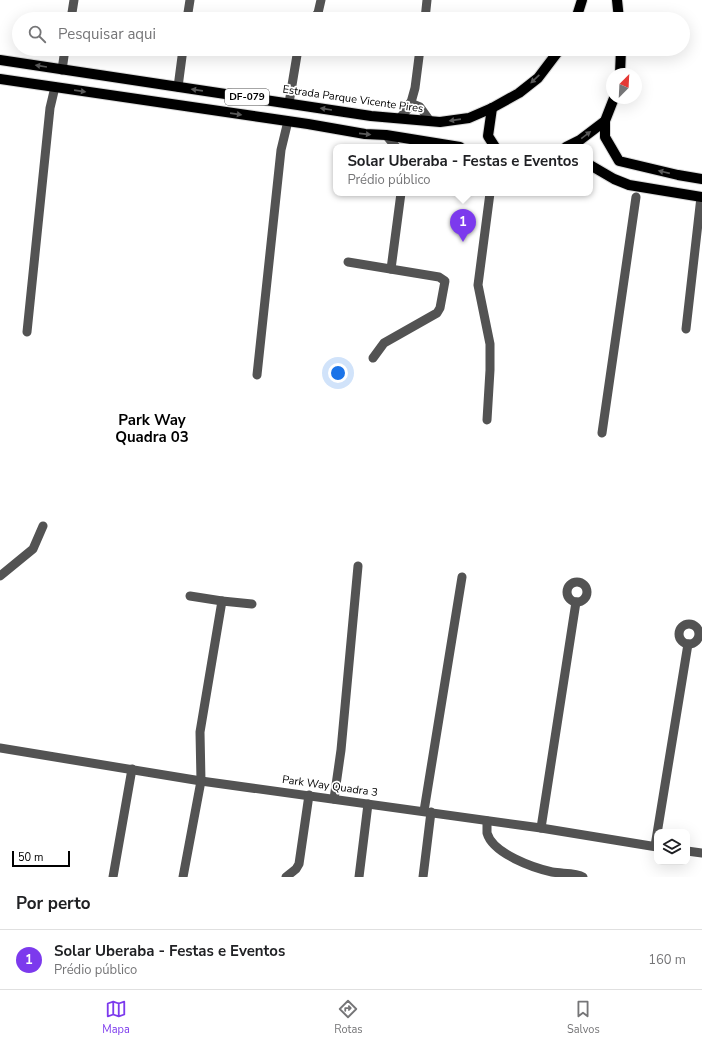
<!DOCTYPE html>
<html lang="pt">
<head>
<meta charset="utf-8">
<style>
	body { margin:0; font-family:"Nunito Sans",sans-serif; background:#f6f6f6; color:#202124 }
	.controls { position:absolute; right:12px; bottom:12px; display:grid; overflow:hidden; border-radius:8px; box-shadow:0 4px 16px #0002 }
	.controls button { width:36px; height:36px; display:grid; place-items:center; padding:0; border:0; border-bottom:1px solid #e0e0e0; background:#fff; color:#202124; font:20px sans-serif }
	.compass { position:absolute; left:606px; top:68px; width:36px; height:36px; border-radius:50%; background:#fff; box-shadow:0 4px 16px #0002; rotate:24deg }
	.scale { position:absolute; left:12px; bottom:10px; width:58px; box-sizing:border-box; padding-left:4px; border:2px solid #000; border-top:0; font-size:11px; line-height:14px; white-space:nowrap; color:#000; -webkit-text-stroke:3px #fff; paint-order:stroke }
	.you { position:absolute; left:338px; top:373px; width:14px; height:14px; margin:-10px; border:3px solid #fff; border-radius:50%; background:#1a73e8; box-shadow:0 0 0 6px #1a73e833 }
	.badge { display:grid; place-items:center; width:26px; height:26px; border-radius:50%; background:#7c3aed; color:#fff; font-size:13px; font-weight:700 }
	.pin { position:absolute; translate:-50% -33px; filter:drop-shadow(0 1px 2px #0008) }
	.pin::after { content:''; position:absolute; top:21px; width:14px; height:12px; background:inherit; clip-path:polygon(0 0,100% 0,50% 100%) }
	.popup { position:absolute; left:333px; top:144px; width:260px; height:52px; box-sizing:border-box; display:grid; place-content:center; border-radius:8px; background:#fff; filter:drop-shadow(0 1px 3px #0005); font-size:13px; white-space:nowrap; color:#757577 }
	.popup b { font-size:15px; color:#202124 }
	.popup::after { content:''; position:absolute; left:50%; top:100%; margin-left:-8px; border:8px solid transparent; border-top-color:#fff }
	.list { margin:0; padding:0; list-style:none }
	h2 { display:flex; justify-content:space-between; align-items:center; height:52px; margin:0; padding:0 16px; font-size:17px }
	h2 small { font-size:13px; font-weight:400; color:#757577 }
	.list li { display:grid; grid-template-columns:26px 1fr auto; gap:12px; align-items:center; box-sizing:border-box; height:60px; padding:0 16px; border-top:1px solid #e0e0e0 }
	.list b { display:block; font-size:15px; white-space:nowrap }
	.list p { margin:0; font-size:13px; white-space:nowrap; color:#757577 }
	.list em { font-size:13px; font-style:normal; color:#757577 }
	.icon { flex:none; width:22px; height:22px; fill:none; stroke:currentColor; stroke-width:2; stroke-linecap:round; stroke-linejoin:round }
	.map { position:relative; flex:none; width:702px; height:877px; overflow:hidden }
	.search { position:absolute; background:#fff; box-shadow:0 4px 16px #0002; left:12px; right:12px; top:12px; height:44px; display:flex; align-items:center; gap:10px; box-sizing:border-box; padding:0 14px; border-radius:22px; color:#757577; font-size:15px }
	.sheet { height:112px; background:#fff }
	nav { display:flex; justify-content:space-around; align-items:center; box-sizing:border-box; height:56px; border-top:1px solid #e0e0e0; background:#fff; font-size:11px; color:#757577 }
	nav a { display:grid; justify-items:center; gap:2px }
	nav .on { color:#7c3aed }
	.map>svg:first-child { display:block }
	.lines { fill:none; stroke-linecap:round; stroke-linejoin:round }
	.major-casing { stroke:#dbdbdb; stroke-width:12 }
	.minor { stroke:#535353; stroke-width:9 }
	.major { stroke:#000; stroke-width:10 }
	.oneway { fill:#595959 }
	.labels { text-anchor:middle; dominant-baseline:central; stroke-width:3.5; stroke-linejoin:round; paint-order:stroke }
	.shield { fill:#fff; stroke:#4c4c4c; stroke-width:1 }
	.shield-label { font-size:10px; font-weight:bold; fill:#000 }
	.street-label { font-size:11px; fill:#000; stroke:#fff }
	.district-label { font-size:15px; font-weight:bold; fill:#000; stroke:#fff }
</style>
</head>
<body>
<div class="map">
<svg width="702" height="877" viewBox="0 0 702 877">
	<rect width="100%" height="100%" fill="#fff"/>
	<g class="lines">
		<defs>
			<g id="major">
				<polyline points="617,0 619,19"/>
				<polyline points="576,19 582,0"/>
				<polyline points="0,60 371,116 440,122 469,118 492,108 519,93 538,78 560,49"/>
				<polyline points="620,74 621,49"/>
				<polyline points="0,79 308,124 365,134 386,135 460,147"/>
				<polyline points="492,108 488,136 495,147"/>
				<polyline points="605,121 605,137 619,161 678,175 702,179"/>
				<polyline points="566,147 580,140 605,121 614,98"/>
				<polyline points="590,165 614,179 629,185 702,197"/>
			</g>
		</defs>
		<!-- major casing -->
		<use href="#major" class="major-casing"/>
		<!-- minor -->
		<g class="minor">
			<polyline points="71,19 74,0"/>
			<polyline points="187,19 190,0"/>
			<polyline points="313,19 318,13 321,0"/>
			<polyline points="425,19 427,0"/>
			<polyline points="62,70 65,49"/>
			<polyline points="178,87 183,49"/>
			<polyline points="289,103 298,49"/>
			<polyline points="410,103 420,107 430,121"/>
			<polyline points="400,118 410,106 415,88 420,49"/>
			<polyline points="386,135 396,147"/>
			<polyline points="348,262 439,277 445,281 440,308 437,313 384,343 373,358"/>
			<polyline points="391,269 401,193"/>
			<polyline points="686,329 701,197"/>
			<polyline points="27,332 50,108 55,87"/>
			<polyline points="257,375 281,150 288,121"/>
			<polyline points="487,420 490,370 490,344 478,285 490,193"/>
			<polyline points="602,433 636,197"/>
			<polyline points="0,576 33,549 43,526"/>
			<circle cx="577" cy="592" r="10"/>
			<polyline points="190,596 222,601"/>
			<circle cx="689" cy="634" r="10"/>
			<polyline points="0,748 201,781 541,828 657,847"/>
			<polyline points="334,799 341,750 358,566"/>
			<polyline points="424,811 462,577"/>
			<path d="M487,821C487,824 487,829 487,833C493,854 534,868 552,872C562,874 575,872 583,877"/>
			<polyline points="541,828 576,602"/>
			<polyline points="655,846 688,644"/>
			<polyline points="687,851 702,853"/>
			<polyline points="113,877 132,769"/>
			<polyline points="183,877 201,781 200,732 222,601 252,604"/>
			<polyline points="286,877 296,869 299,864 309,795"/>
			<polyline points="359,877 368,804"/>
			<polyline points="423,877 431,812"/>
		</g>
		<!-- major -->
		<use href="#major" class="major"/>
	</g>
	<!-- one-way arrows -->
	<defs><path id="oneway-solid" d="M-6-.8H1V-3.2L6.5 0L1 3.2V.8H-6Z"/></defs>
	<g class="oneway">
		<use href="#oneway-solid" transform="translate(41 66) rotate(-171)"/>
		<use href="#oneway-solid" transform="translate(535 79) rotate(137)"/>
		<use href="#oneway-solid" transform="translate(197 90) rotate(-172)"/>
		<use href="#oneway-solid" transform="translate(80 91) rotate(8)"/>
		<use href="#oneway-solid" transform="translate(326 109) rotate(-171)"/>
		<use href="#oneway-solid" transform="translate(236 114) rotate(8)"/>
		<use href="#oneway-solid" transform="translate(455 120) rotate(172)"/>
		<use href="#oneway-solid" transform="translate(365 134) rotate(6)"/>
		<use href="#oneway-solid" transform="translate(586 135) rotate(-37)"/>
		<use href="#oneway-solid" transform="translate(664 172) rotate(-167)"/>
	</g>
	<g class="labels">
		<!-- shield labels -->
		<rect class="shield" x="225" y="89" width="44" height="16" rx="3"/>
		<g class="shield-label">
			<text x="247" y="97">DF-079</text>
		</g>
		<!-- street labels -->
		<g class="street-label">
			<text transform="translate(353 99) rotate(8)">Estrada Parque Vicente Pires</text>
			<text transform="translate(330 786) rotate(8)">Park Way Quadra 3</text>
		</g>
		<!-- district labels -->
		<g class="district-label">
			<text x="152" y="420">Park Way<tspan x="152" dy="17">Quadra 03</tspan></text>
		</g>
	</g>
</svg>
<div class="controls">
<button><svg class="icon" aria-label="layers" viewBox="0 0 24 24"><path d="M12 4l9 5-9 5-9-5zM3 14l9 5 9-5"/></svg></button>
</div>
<svg class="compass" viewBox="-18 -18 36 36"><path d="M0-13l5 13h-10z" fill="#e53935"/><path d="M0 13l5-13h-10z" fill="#757577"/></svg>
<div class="scale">50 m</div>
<div class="you"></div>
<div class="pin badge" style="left:463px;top:242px">1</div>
<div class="popup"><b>Solar Uberaba - Festas e Eventos</b>Prédio público</div>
<div class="search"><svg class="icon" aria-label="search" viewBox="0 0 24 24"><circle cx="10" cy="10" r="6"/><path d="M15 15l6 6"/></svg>Pesquisar aqui</div>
</div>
<section class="sheet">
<h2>Por perto<small></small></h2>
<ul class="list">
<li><span class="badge">1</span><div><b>Solar Uberaba - Festas e Eventos</b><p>Prédio público</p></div><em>160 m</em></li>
</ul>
</section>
<nav>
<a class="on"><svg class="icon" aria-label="map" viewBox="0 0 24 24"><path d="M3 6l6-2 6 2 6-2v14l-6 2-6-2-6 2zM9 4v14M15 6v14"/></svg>Mapa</a>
<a><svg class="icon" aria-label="directions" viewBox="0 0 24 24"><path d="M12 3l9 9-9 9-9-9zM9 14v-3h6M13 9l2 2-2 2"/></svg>Rotas</a>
<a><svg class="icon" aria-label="saved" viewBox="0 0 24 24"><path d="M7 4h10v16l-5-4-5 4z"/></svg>Salvos</a>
</nav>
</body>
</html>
